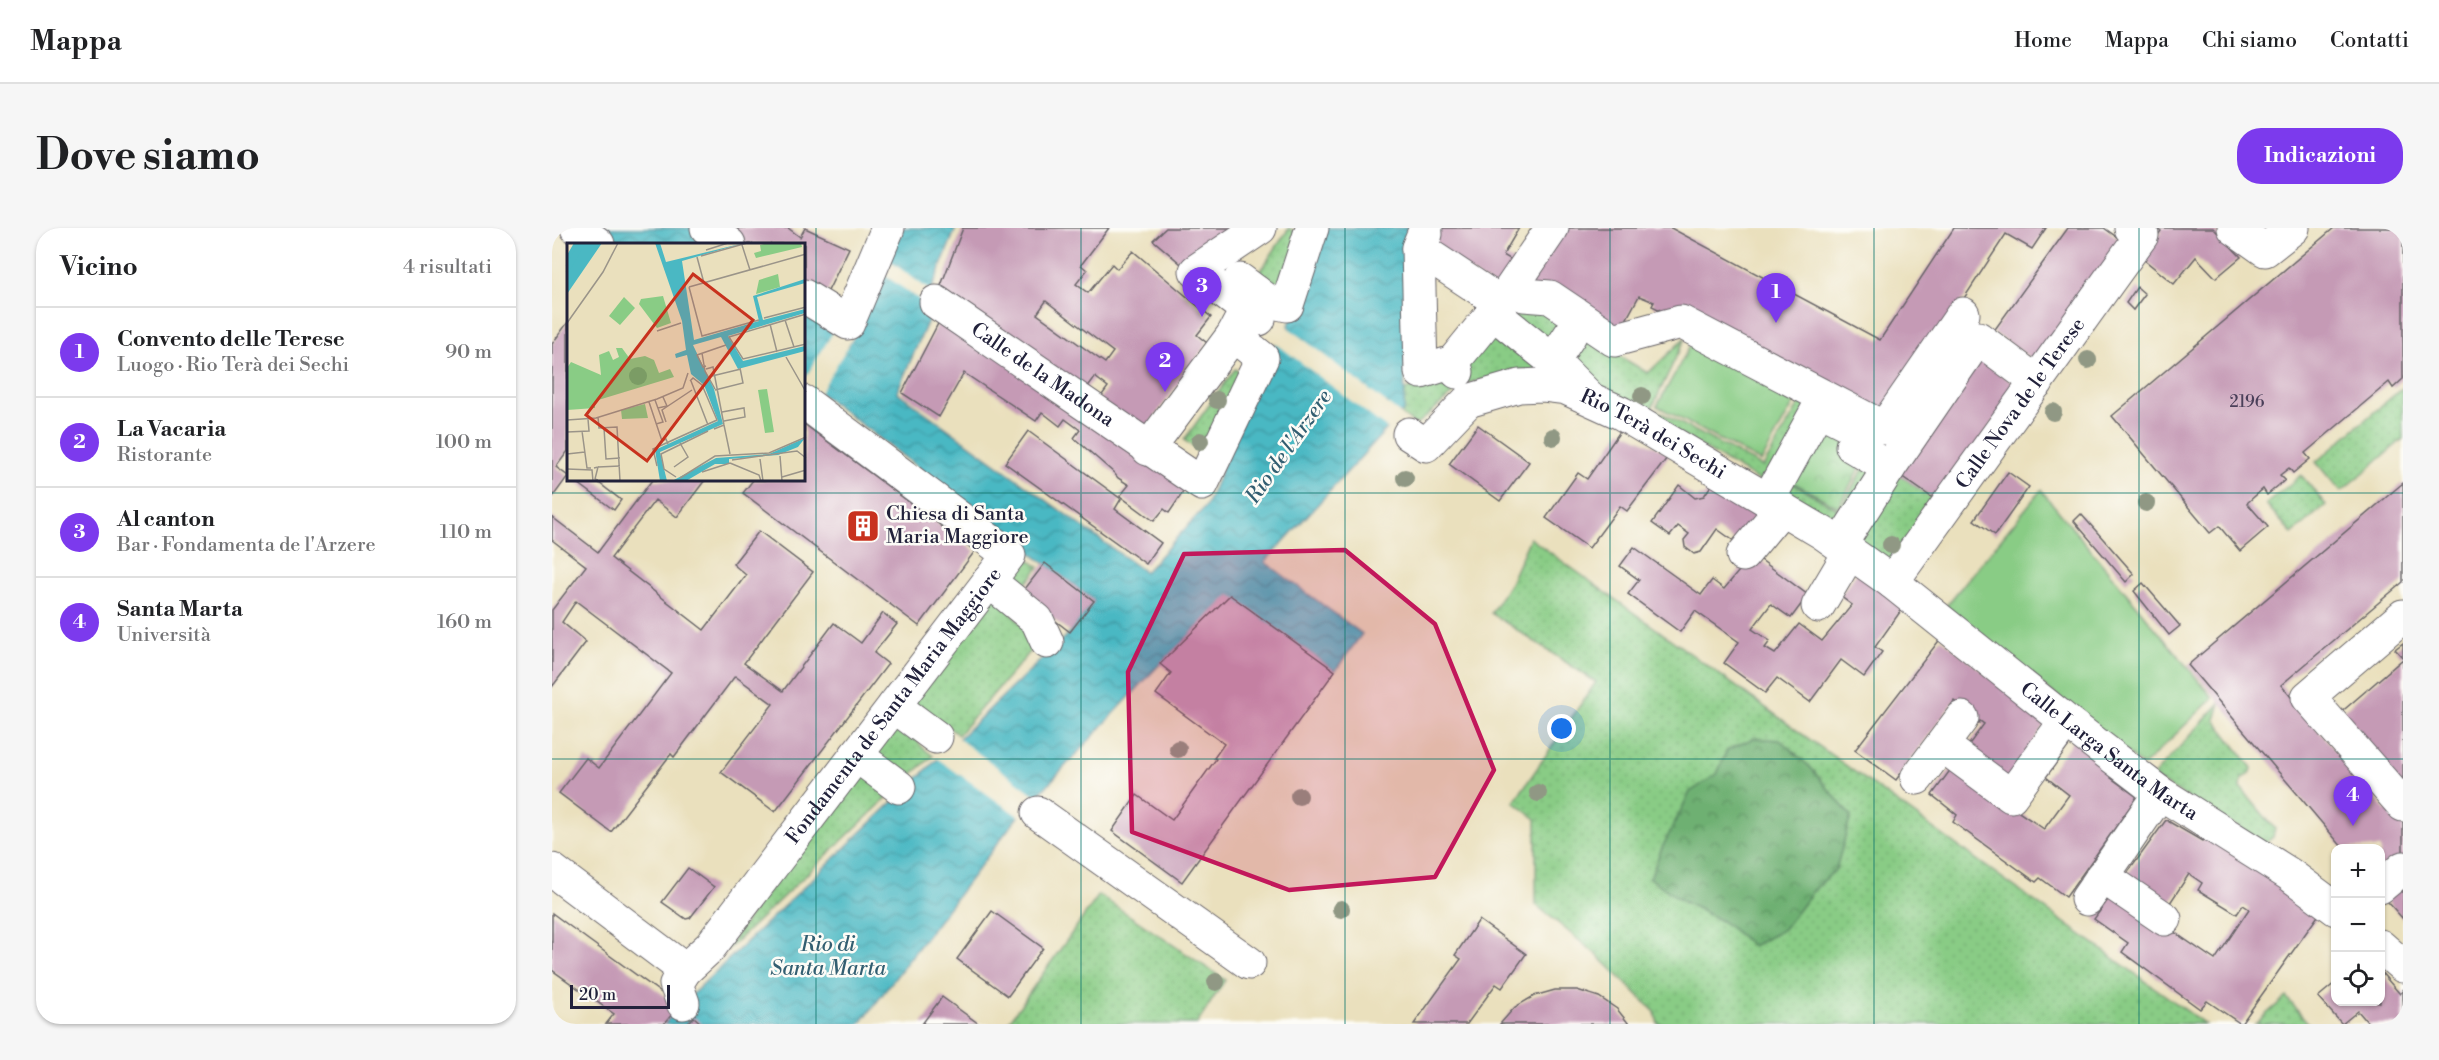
<!DOCTYPE html>
<html lang="it">
<head>
<meta charset="utf-8">
<style>
	body { margin:0; font-family:"Libre Bodoni",serif; background:#f6f6f6; color:#202124 }
	.controls { position:absolute; right:18px; bottom:18px; display:grid; overflow:hidden; border-radius:12px; box-shadow:0 2px 4px #0004 }
	.controls button { width:54px; height:54px; display:grid; place-items:center; padding:0; border:0; border-bottom:2px solid #e0e0e0; background:#fff; color:#202124; font:30px sans-serif }
	.scale { position:absolute; left:18px; bottom:15px; width:100px; box-sizing:border-box; padding-left:6px; border:3px solid #22223b; border-top:0; font-size:16px; line-height:21px; white-space:nowrap; color:#22223b; -webkit-text-stroke:4px #fdfcf7; paint-order:stroke }
	.you { position:absolute; left:1010px; top:501px; width:21px; height:21px; margin:-15px; border:4px solid #fff; border-radius:50%; background:#1a73e8; box-shadow:0 0 0 9px #1a73e833 }
	.badge { display:grid; place-items:center; width:39px; height:39px; border-radius:50%; background:#7c3aed; color:#fff; font-size:20px; font-weight:700 }
	.pin { position:absolute; translate:-50% -50px; filter:drop-shadow(0 2px 3px #0008) }
	.pin::after { content:''; position:absolute; top:32px; width:21px; height:18px; background:inherit; clip-path:polygon(0 0,100% 0,50% 100%) }
	.list { margin:0; padding:0; list-style:none }
	h2 { display:flex; justify-content:space-between; align-items:center; height:78px; margin:0; padding:0 24px; font-size:26px }
	h2 small { font-size:20px; font-weight:400; color:#757577 }
	.list li { display:grid; grid-template-columns:39px 1fr auto; gap:18px; align-items:center; box-sizing:border-box; height:90px; padding:0 24px; border-top:2px solid #e0e0e0 }
	.list b { display:block; font-size:22px; white-space:nowrap }
	.list p { margin:0; font-size:20px; white-space:nowrap; color:#757577 }
	.list em { font-size:20px; font-style:normal; color:#757577 }
	.icon { flex:none; width:33px; height:33px; fill:none; stroke:currentColor; stroke-width:2; stroke-linecap:round; stroke-linejoin:round }
	.map { position:relative; flex:none; width:1851px; height:796px; overflow:hidden; border-radius:24px }
	header { display:flex; align-items:center; gap:36px; box-sizing:border-box; height:84px; padding:0 30px; background:#fff; border-bottom:2px solid #e0e0e0 }
	header strong { font-size:28px }
	nav { display:flex; gap:33px; margin-inline-start:auto; font-size:21px }
	.intro { display:flex; align-items:center; justify-content:space-between; box-sizing:border-box; height:144px; padding:0 36px }
	h1 { margin:0; font-size:42px }
	.button { padding:15px 27px; border-radius:24px; background:#7c3aed; color:#fff; font-size:21px; font-weight:700 }
	main { display:flex; gap:36px; padding:0 36px }
	aside { flex:1; background:#fff; border-radius:24px; box-shadow:0 2px 4px #0004 }
	.map>svg:first-child { display:block }
	.grass { fill:url(#grass-dots); stroke:#567760; stroke-width:1.5 }
	.forest { fill:url(#forest-crowns); stroke:#486956; stroke-width:1.5 }
	.park { fill:url(#park-crowns); stroke:#567760; stroke-width:1.5 }
	.garden { fill:#89cc85; stroke:#567760; stroke-width:1.5 }
	.water { fill:url(#water-waves); stroke:#366d7f; stroke-width:1.5 }
	.pier { fill:#eae0bd }
	.building { fill:#c59ab5; fill-rule:evenodd }
	.lines { fill:none; stroke-linecap:round; stroke-linejoin:round }
	.minor-casing { stroke:#686468; stroke-width:35 }
	.minor { stroke:#fff; stroke-width:33 }
	.tree { fill:#909884 }
	.marked { fill:#c2185b; fill-opacity:0.2; stroke:#c2185b; stroke-width:4.5; stroke-linejoin:round }
	.grid { fill:none; stroke:#0f766e; stroke-width:1.5; stroke-opacity:0.55 }
	.labels { text-anchor:middle; dominant-baseline:central; stroke-width:5; stroke-linejoin:round; paint-order:stroke }
	.number-label { font-size:16px; fill:#4b405a }
	.street-label { font-size:20px; fill:#22223b; stroke:#fdfcf7 }
	.poi-label { font-size:20px; fill:#22223b; stroke:#fdfcf7; text-anchor:start }
	.water-label { font-size:21px; font-style:italic; fill:#325e71; stroke:#fdfcf7 }
	.inset-river { fill:none; stroke:#4ab8c3; stroke-width:3 }
	.inset-road { fill:none; stroke:#9a9489; stroke-width:1.5 }
	.view { fill:#c8321e; fill-opacity:0.15; stroke:#c8321e; stroke-width:3 }
	.inset-edge { fill:none; stroke:#22223b; stroke-width:3 }
</style>
</head>
<body>
<header>
<strong>Mappa</strong>
<nav><a>Home</a><a>Mappa</a><a>Chi siamo</a><a>Contatti</a></nav>
</header>
<div class="intro"><h1>Dove siamo</h1><a class="button">Indicazioni</a></div>
<main>
<aside>
<h2>Vicino<small>4 risultati</small></h2>
<ul class="list">
<li><span class="badge">1</span><div><b>Convento delle Terese</b><p>Luogo · Rio Terà dei Sechi</p></div><em>90 m</em></li>
<li><span class="badge">2</span><div><b>La Vacaria</b><p>Ristorante</p></div><em>100 m</em></li>
<li><span class="badge">3</span><div><b>Al canton</b><p>Bar · Fondamenta de l'Arzere</p></div><em>110 m</em></li>
<li><span class="badge">4</span><div><b>Santa Marta</b><p>Università</p></div><em>160 m</em></li>
</ul>
</aside>
<div class="map">
<svg width="1851" height="796" viewBox="0 0 1851 796">
	<defs>
		<pattern id="grass-dots" width="8" height="8" patternUnits="userSpaceOnUse" patternTransform="scale(1.5)"><rect width="8" height="8" fill="#89cc85"/><path d="M2 2h.1M6 6h.1" fill="none" stroke="#76af74" stroke-width="1.8" stroke-linecap="round"/></pattern>
		<pattern id="forest-crowns" width="20" height="18" patternUnits="userSpaceOnUse" patternTransform="scale(1.5)"><rect width="20" height="18" fill="#6eb072"/><path d="M2 6a3 3 0 1 1 6 0M12 15a3 3 0 1 1 6 0" fill="none" stroke="#5a8f5f"/></pattern>
		<pattern id="park-crowns" width="20" height="18" patternUnits="userSpaceOnUse" patternTransform="scale(1.5)"><rect width="20" height="18" fill="#89cc85"/><path d="M2 6a3 3 0 1 1 6 0M12 15a3 3 0 1 1 6 0" fill="none" stroke="#76af74"/></pattern>
		<pattern id="water-waves" width="16" height="10" patternUnits="userSpaceOnUse" patternTransform="scale(1.5)"><rect width="16" height="10" fill="#4ab8c3"/><path d="M0 5q4-4 8 0t8 0" fill="none" stroke="#3d95a0"/></pattern>
	</defs>
	<rect width="100%" height="100%" fill="#fdfcf7"/>
	<filter id="ink" filterUnits="userSpaceOnUse"><feTurbulence type="fractalNoise" baseFrequency=".0167" numOctaves="2"/><feDisplacementMap in="SourceGraphic" scale="12" xChannelSelector="R" yChannelSelector="G"/><feConvolveMatrix kernelMatrix="1 2 1 2 8 2 1 2 1" color-interpolation-filters="sRGB"/></filter>
	<filter id="wash" filterUnits="userSpaceOnUse"><feTurbulence type="fractalNoise" baseFrequency=".008" numOctaves="4" result="noise"/><feDisplacementMap in="SourceGraphic" scale="24" xChannelSelector="R" yChannelSelector="G"/><feGaussianBlur stdDeviation="1.35" result="paint"/><feColorMatrix in="noise" values="0 0 0 0 0 0 0 0 0 0 0 0 0 0 0 0 0 1.4 0 .05"/><feComposite in="paint" operator="in"/></filter>
	<g filter="url(#wash)">
		<rect width="100%" height="100%" fill="#eae0bd"/>
		<!-- grass -->
		<g class="grass">
			<polygon points="737,0 750,10 726,70 703,51"/>
			<polygon points="959,75 995,82 1018,97 1001,129 949,86"/>
			<polygon points="940,103 1008,148 965,145 916,155 912,143"/>
			<polygon points="1030,106 1096,145 1133,110 1100,180 1211,239 1249,173 1260,179 1218,259 1008,136"/>
			<polygon points="683,141 695,148 656,229 632,212"/>
			<polygon points="901,146 905,162 864,197 849,186 852,182 853,162"/>
			<polygon points="1850,160 1851,211 1789,264 1764,234"/>
			<polygon points="1314,236 1328,243 1292,304 1225,265 1233,251 1287,282"/>
			<polygon points="1342,243 1385,273 1340,343 1297,312"/>
			<polygon points="1749,247 1774,277 1740,306 1714,276"/>
			<polygon points="978,310 1653,796 1106,796 1103,784 1045,727 984,677 984,591 962,574 1044,454 939,385 958,355"/>
			<polygon points="463,322 487,339 464,368 442,351"/>
			<polygon points="436,359 486,415 406,507 390,494 350,476"/>
			<polygon points="1668,475 1663,492 1700,540 1699,544 1690,551 1689,560 1723,601 1721,609 1713,615 1600,549"/>
			<polygon points="342,485 371,520 381,528 351,554 312,525"/>
			<polygon points="306,535 342,563 170,727"/>
			<polygon points="547,667 673,752 645,796 455,796"/>
			<polygon points="1734,769 1757,796 1703,796"/>
		</g>
		<!-- forest -->
		<polygon class="forest" points="1202,510 1228,512 1258,539 1299,588 1284,641 1260,664 1232,701 1201,718 1171,694 1127,671 1098,650 1109,622 1138,564 1165,546 1175,522"/>
		<!-- park -->
		<polygon class="park" points="1267,189 1311,234 1286,279 1233,250"/>
		<!-- garden -->
		<g class="garden">
			<polygon points="1139,116 1243,173 1209,234 1105,178"/>
			<polygon points="1489,262 1661,470 1591,538 1394,378"/>
		</g>
		<!-- water -->
		<g class="water">
			<polygon points="48,0 143,0 165,16 70,16"/>
			<polygon points="351,0 404,0 375,73 381,81 345,164 593,344 654,278 723,115 730,119 769,0 860,0 856,8 852,182 713,334 810,406 783,443 678,368 608,436 464,591 308,796 112,796 131,775 518,404 542,373 252,153 252,81 296,118"/>
		</g>
		<!-- pier -->
		<g class="pier">
			<polygon points="334,30 381,65 381,81 328,44"/>
			<polygon points="734,98 851,188 837,202 730,120 720,113 724,112 728,115"/>
			<polygon points="283,101 295,113 300,107 303,106 266,168 252,157 252,152"/>
			<polygon points="404,509 487,570 469,590 383,529"/>
		</g>
		<g id="blocks">
			<!-- building -->
			<g class="building">
				<polygon points="167,0 236,0 248,9 253,0 297,20 273,69 252,59 252,16 189,16"/>
				<path d="M411,0H557L529,37L535,42L524,56L536,65L560,36L565,41L581,23L659,89L645,107L655,115L587,211L542,178L556,159L543,149L529,168L385,68ZM494,73L561,124L553,135L485,86Z"/>
				<polygon points="614,0 689,0 635,41 601,12"/>
				<polygon points="888,0 967,0 951,27 965,35 948,62 876,19"/>
				<polygon points="1007,0 1119,0 1328,112 1402,0 1494,0 1480,21 1454,6 1333,191 1100,78 1102,74 1087,68 1068,103 969,56"/>
				<polygon points="1516,0 1552,0 1570,13 1484,134 1441,104"/>
				<polygon points="1605,0 1661,0 1689,29 1664,50 1644,29 1622,56 1590,30 1609,3"/>
				<polygon points="1782,0 1851,0 1851,151 1841,160 1837,154 1753,225 1758,231 1741,245 1737,240 1728,247 1733,252 1715,267 1711,261 1695,275 1716,299 1688,323 1667,298 1658,305 1560,188"/>
				<polygon points="1585,59 1593,66 1581,82 1574,75"/>
				<polygon points="391,86 636,257 617,285 612,281 602,293 568,268 577,257 566,250 562,245 522,210 528,202 513,191 508,198 490,184 484,193 412,145 387,189 350,165"/>
				<polygon points="16,94 16,223 4,239 16,248 0,270 0,116"/>
				<polygon points="1424,129 1467,159 1385,273 1342,243"/>
				<polygon points="252,196 423,323 367,398 191,265 201,252 252,252"/>
				<polygon points="926,197 977,234 948,273 897,236"/>
				<polygon points="1069,202 1118,226 1075,283 1068,278 1037,320 994,290 1026,245 1035,251"/>
				<polygon points="476,203 569,271 563,281 609,315 594,336 453,235"/>
				<polygon points="1456,244 1477,259 1443,307 1422,292"/>
				<polygon points="1164,250 1214,286 1189,318 1165,301 1149,324 1142,326 1133,319 1132,312 1137,306 1126,298 1118,308 1100,295 1127,257 1143,270 1152,268"/>
				<polygon points="22,252 43,252 69,272 62,282"/>
				<polygon points="100,252 153,252 125,289 103,272 59,330 152,402 194,347 181,336 207,303 261,344 192,435 231,463 282,395 309,415 331,385 345,396 322,425 336,436 223,584 169,544 221,476 183,448 122,529 119,526 59,604 7,565 34,530 47,540 119,445 24,373 10,394 34,414 0,459 0,382 34,338 0,312 0,289 46,324"/>
				<polygon points="1851,255 1851,354 1729,457 1834,583 1838,580 1851,595 1851,691 1828,665 1828,620 1791,620 1636,437"/>
				<polygon points="1529,286 1582,346 1574,354 1522,293"/>
				<polygon points="1082,319 1149,367 1160,352 1172,361 1201,326 1256,367 1239,390 1219,376 1200,401 1218,413 1213,420 1223,426 1247,396 1270,413 1300,377 1288,368 1307,342 1353,377 1323,419 1330,424 1312,449 1289,432 1258,474 1225,450 1213,465 1172,435 1187,414 1143,383 1128,404 1076,366 1087,352 1068,338"/>
				<polygon points="493,335 542,373 518,404 469,366"/>
				<polygon points="1591,355 1628,398 1617,407 1582,363"/>
				<polygon points="678,367 783,443 630,654 560,603 585,567 620,592 664,531 662,530 672,516 604,466 619,445 608,436"/>
				<polygon points="1389,410 1494,494 1446,570 1492,601 1517,567 1494,549 1521,512 1564,545 1559,550 1585,569 1514,669 1488,650 1484,654 1401,594 1405,587 1380,567 1432,496 1428,493 1427,495 1405,479 1406,476 1402,473 1344,552 1303,522"/>
				<polygon points="1851,415 1851,430 1843,421"/>
				<polygon points="1851,431 1851,566 1787,486"/>
				<path d="M1614,592L1650,613L1653,608L1735,658L1732,663L1768,685L1689,796L1655,773L1648,781L1570,724L1576,715L1542,691ZM1637,646L1650,655L1646,662L1685,686L1691,677L1697,681L1663,732L1606,693Z"/>
				<polygon points="136,640 162,659 138,690 134,691 110,674"/>
				<polygon points="440,683 491,720 456,768 405,731"/>
				<polygon points="0,685 35,711 127,778 112,796 54,796 62,786 0,742"/>
				<polygon points="927,692 974,726 950,760 944,756 915,796 862,796 909,731 903,727"/>
				<polygon points="1828,743 1848,766 1851,762 1851,796 1817,796 1806,783 1790,796 1766,769 1784,754 1784,774 1828,774"/>
				<polygon points="1003,762 1025,762 1047,769 1065,781 1077,796 948,796 963,779 982,768"/>
				<polygon points="390,769 427,796 370,796"/>
				<polygon points="142,789 150,796 135,796"/>
			</g>
		</g>
	</g>
	<g filter="url(#ink)">
		<use href="#blocks" fill-opacity="0" stroke="#686468" stroke-width="1.5"/>
		<g class="lines">
			<defs>
				<g id="minor">
					<polyline points="25,0 46,16"/>
					<polyline points="155,0 177,16"/>
					<polyline points="874,0 866,20 869,144 901,134 905,144"/>
					<polyline points="1682,0 1713,22 1741,0"/>
					<polyline points="874,6 866,20 949,75"/>
					<polyline points="688,52 716,73 735,77 760,0"/>
					<polyline points="972,67 998,69 1062,112 1129,94 1332,200 1411,86"/>
					<polyline points="252,68 296,95 336,0"/>
					<path id="s1" d="M384,74L650,256L710,130L681,107"/>
					<polyline points="940,84 1001,133 1035,167"/>
					<polyline points="707,91 644,43 708,0"/>
					<polyline points="1001,133 1018,107"/>
					<polyline points="901,134 949,75 1000,0"/>
					<path id="s2" d="M857,206L874,217L916,173L967,158L990,157L1014,160L1069,185L1271,305L1340,354L1514,493L1608,565L1737,646L1784,681"/>
					<polyline points="596,221 681,107 704,64"/>
					<polyline points="1216,272 1266,181 1309,203 1300,218 1337,240"/>
					<polyline points="1288,317 1337,240 1426,110 1485,154"/>
					<polyline points="1191,327 1230,280"/>
					<polyline points="437,353 485,392 495,414"/>
					<path id="s3" d="M1340,354L1590,7L1579,0"/>
					<polyline points="1266,378 1298,324"/>
					<polyline points="1851,388 1756,469 1851,577"/>
					<polyline points="342,478 384,509"/>
					<polyline points="1390,517 1459,568 1514,493"/>
					<polyline points="304,527 347,559"/>
					<polyline points="1365,550 1410,490"/>
					<polyline points="486,585 697,735"/>
					<polyline points="0,642 133,742"/>
					<polyline points="1550,648 1613,691"/>
					<polyline points="1828,659 1851,640"/>
					<polyline points="1535,671 1608,565"/>
					<polyline points="1828,718 1851,738"/>
					<path id="s4" d="M131,775L124,756L133,742L158,719L457,327L252,174"/>
				</g>
			</defs>
			<!-- minor casing -->
			<use href="#minor" class="minor-casing"/>
			<!-- minor -->
			<use href="#minor" class="minor"/>
		</g>
		<!-- trees -->
		<g class="tree">
			<circle cx="1536" cy="132" r="9"/>
			<circle cx="1090" cy="168" r="9"/>
			<circle cx="665" cy="172" r="9"/>
			<circle cx="1501" cy="184" r="9"/>
			<circle cx="1001" cy="209" r="9"/>
			<circle cx="648" cy="213" r="9"/>
			<circle cx="853" cy="250" r="9"/>
			<circle cx="1594" cy="275" r="9"/>
			<circle cx="1339" cy="317" r="9"/>
			<circle cx="626" cy="521" r="9"/>
			<circle cx="986" cy="565" r="9"/>
			<circle cx="747" cy="568" r="9"/>
			<circle cx="789" cy="681" r="9"/>
			<circle cx="664" cy="754" r="9"/>
		</g>
	</g>
	<!-- marked area -->
	<path class="marked" d="M793,322L883,396L942,542L883,649L737,662L580,604L576,444L632,326Z"/>
	<!-- grid -->
	<path class="grid" d="M264,0V796M529,0V796M793,0V796M1058,0V796M1322,0V796M1587,0V796M0,265H1851M0,531H1851"/>
	<!-- icons -->
	<defs>
		<symbol id="building-square" viewBox="-11 -11 22 22"><rect x="-9" y="-9" width="18" height="18" rx="4" fill="#c8321e" stroke="#fdfcf7"/><path d="M-4-6H4V6H1V3H-1V6H-4ZM-2.5-4.3h1.7v1.8h-1.7ZM.8-4.3h1.7v1.8H.8ZM-2.5-1h1.7V.8h-1.7ZM.8-1h1.7V.8H.8Z" fill="#fff"/></symbol>
	</defs>
	<g fill-rule="evenodd">
		<use href="#building-square" x="292" y="279" width="38" height="38"/>
	</g>
	<g class="labels">
		<!-- number labels -->
		<g class="number-label">
			<text x="1695" y="174">2196</text>
		</g>
		<!-- street labels -->
		<g class="street-label">
			<text stroke="none"><textPath href="#s1" startOffset="129">Calle de la Madona</textPath></text>
			<text stroke="none"><textPath href="#s3" startOffset="220">Calle Nova de le Terese</textPath></text>
			<text stroke="none"><textPath href="#s2" startOffset="280">Rio Terà dei Sechi</textPath></text>
			<text stroke="none"><textPath href="#s4" startOffset="374">Fondamenta de Santa Maria Maggiore</textPath></text>
			<text stroke="none"><textPath href="#s2" startOffset="837">Calle Larga Santa Marta</textPath></text>
		</g>
		<!-- poi labels -->
		<g class="poi-label">
			<text x="334" y="286">Chiesa di Santa<tspan x="334" dy="23">Maria Maggiore</tspan></text>
		</g>
		<!-- water labels -->
		<g class="water-label">
			<text transform="translate(737 219) rotate(-55)">Rio de l'Arzere</text>
			<text x="276" y="717">Rio di<tspan x="276" dy="24">Santa Marta</tspan></text>
		</g>
	</g>
	<!-- overview -->
	<g transform="translate(15 15)">
		<rect width="238" height="238" fill="#eae0bd"/>
		<path d="M96,53L104,80L90,85L72,61L74,56ZM57,54L68,65L53,82L42,73ZM49,105H55L63,116L78,113L87,117L92,130L103,126L107,134L28,158V165L0,167V125L4,119L34,132L32,112L42,108L46,117L52,114Z" fill="#89cc85"/>
		<path d="M62 133a9 9 0 1 1 18 0a9 9 0 1 1-18 0Z" fill="#6eb072"/>
		<path d="M201,0H234L235,4L189,15L187,10L194,8L193,2ZM211,31L213,44L189,51L192,37ZM200,146L207,189L198,190L191,147ZM78,161L81,175L55,176L54,167Z" fill="#89cc85"/>
		<path d="M7,0H35L0,51V12ZM88,0H93L99,19L177,0L115,18L127,97L192,78L186,53L238,36V40L190,54L196,77L238,66V70L161,93L176,118L238,103V108L171,126L154,94L126,102L147,146L156,181L93,209L100,238H93L88,207L151,178L137,142L124,131L120,112L109,115L108,111L119,107L115,78ZM238,195L231,204L211,212L162,216V221H148L119,238H105L149,215L202,211Z" fill="#4ab8c3"/>
		<path class="inset-river" d="M0,23L14,0M0,29L17,0"/>
		<path class="inset-road" d="M175,2L183,27M139,7L161,0M134,13L180,0M130,14L137,40M122,44L239,11M122,44L135,93L192,77M239,71L162,94L176,116L239,101M197,75L239,64M218,77L227,104M0,80L36,29L51,0M203,81L210,109M90,88L114,80M135,110L138,128L148,146M219,114L239,149M139,123L136,124L130,112L159,102M139,126L146,124L157,182M145,133L174,126M124,138L141,182M148,147L176,140L173,125M88,157L96,179L89,181M82,159L95,198L99,196L101,201M91,165L100,163L96,154M155,169L177,165L178,174L157,178M31,174L32,185L50,184L53,238M0,177L29,175L90,156L116,145L121,130M99,179L95,167L125,147M37,185L39,216L53,215M147,186L157,182L163,211M15,188L20,225H24M0,189L22,188L21,176M0,211L18,209M213,213L215,238M193,216L196,238M165,217L230,208L239,215M163,220L192,232L194,238M90,223L86,206L150,177L135,142L126,135L123,138M31,224L53,223M107,224L121,214L113,200M27,225L31,224L28,236L31,237M0,226L25,227L26,238M135,229L163,220M109,234L97,226L94,211L141,188M215,234L239,227M113,235L148,213L202,210L239,194"/>
		<path class="view" d="M126,31L186,77L80,218L19,172Z"/>
		<rect width="238" height="238" class="inset-edge"/>
	</g>
</svg>
<div class="controls">
<button>+</button>
<button>−</button>
<button><svg class="icon" aria-label="locate" viewBox="0 0 24 24"><circle cx="12" cy="12" r="6"/><path d="M12 2v4M12 18v4M2 12h4M18 12h4"/></svg></button>
</div>
<div class="scale">20 m</div>
<div class="you"></div>
<div class="pin badge" style="left:1224px;top:95px">1</div>
<div class="pin badge" style="left:613px;top:164px">2</div>
<div class="pin badge" style="left:650px;top:89px">3</div>
<div class="pin badge" style="left:1801px;top:598px">4</div>
</div>
</main>
</body>
</html>
